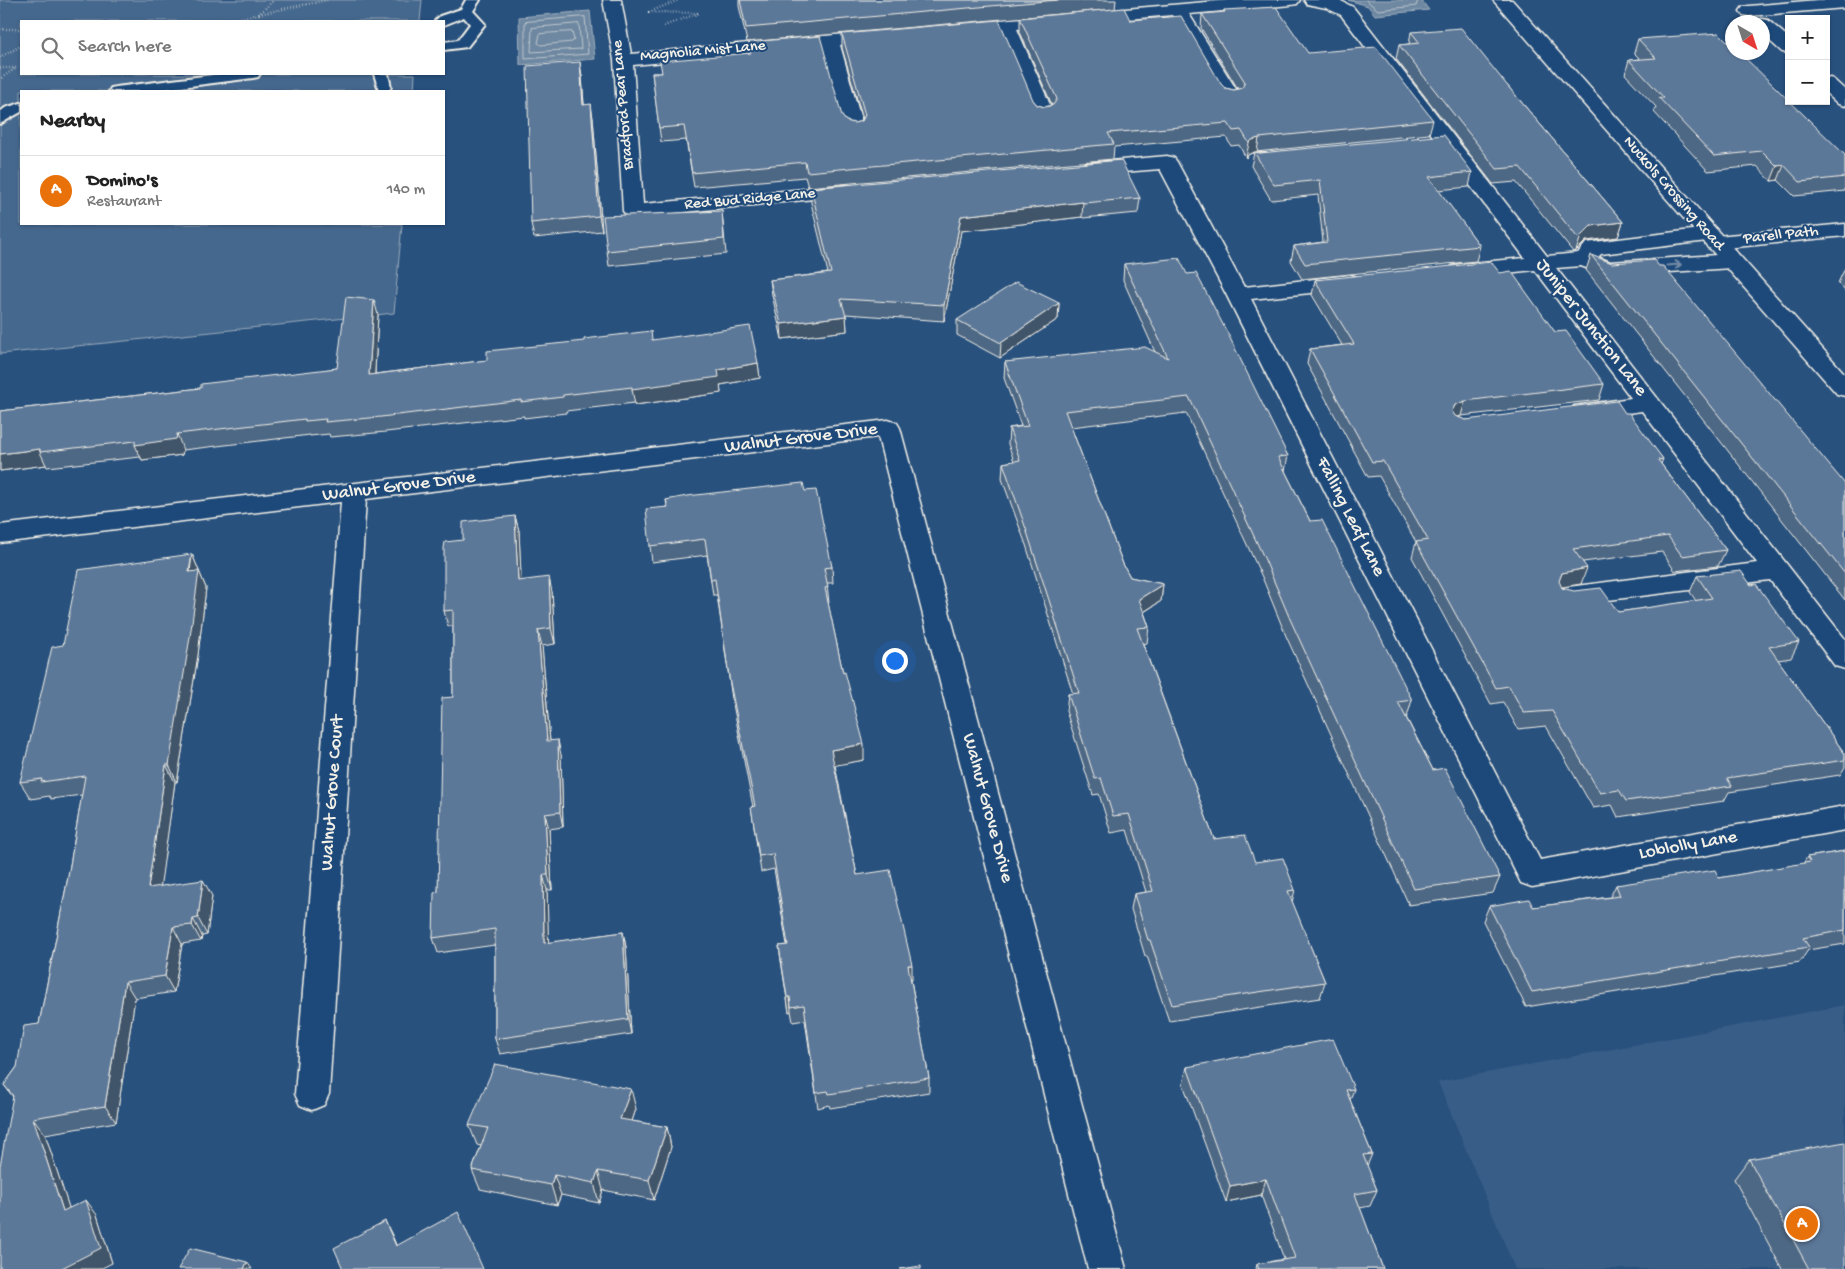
<!DOCTYPE html>
<html lang="en">
<head>
<meta charset="utf-8">
<style>
	body { margin:0; font-family:"Gochi Hand",sans-serif; background:#f6f6f6; color:#222 }
	.controls { position:absolute; right:15px; top:15px; display:grid; overflow:hidden; border-radius:0px; box-shadow:0 1px 4px #0004 }
	.controls button { width:45px; height:45px; display:grid; place-items:center; padding:0; border:0; border-bottom:1px solid #e0e0e0; background:#fff; color:#222; font:25px sans-serif }
	.compass { position:absolute; left:1725px; top:15px; width:45px; height:45px; border-radius:50%; background:#fff; box-shadow:0 1px 4px #0004; rotate:141deg }
	.you { position:absolute; left:894px; top:660px; width:18px; height:18px; margin:-12px; border:4px solid #fff; border-radius:50%; background:#1a73e8; box-shadow:0 0 0 8px #1a73e833 }
	.badge { display:grid; place-items:center; width:32px; height:32px; border-radius:50%; background:#0b8043; color:#fff; font-size:16px; font-weight:700 }
	.pin { position:absolute; translate:-50% -50%; border:2px solid #fff; box-shadow:0 1px 5px #0006 }
	.list { margin:0; padding:0; list-style:none }
	h2 { display:flex; justify-content:space-between; align-items:center; height:65px; margin:0; padding:0 20px; font-size:21px }
	h2 small { font-size:16px; font-weight:400; color:#767676 }
	.list li { display:grid; grid-template-columns:32px 1fr auto; gap:15px; align-items:center; box-sizing:border-box; height:70px; padding:0 20px; border-top:1px solid #e0e0e0 }
	.list b { display:block; font-size:19px; white-space:nowrap }
	.list p { margin:0; font-size:16px; white-space:nowrap; color:#767676 }
	.list em { font-size:16px; font-style:normal; color:#767676 }
	.icon { flex:none; width:28px; height:28px; fill:none; stroke:currentColor; stroke-width:2; stroke-linecap:round; stroke-linejoin:round }
	.map { position:relative; flex:none; width:1845px; height:1269px; overflow:hidden }
	.search { position:absolute; background:#fff; box-shadow:0 1px 4px #0004; left:20px; top:20px; width:425px; height:55px; display:flex; align-items:center; gap:12px; box-sizing:border-box; padding:0 18px; border-radius:0px; color:#767676; font-size:19px }
	.panel { position:absolute; background:#fff; box-shadow:0 1px 4px #0004; left:20px; top:90px; width:425px; height:135px; border-radius:0px }
	.map>svg:first-child { display:block }
	.built { fill:#375d86 }
	.green { fill:#45688e; stroke:#9cacbb }
	.water { fill:#6e88a2; stroke:#a4b2be }
	.lines { fill:none; stroke-linecap:round; stroke-linejoin:round }
	.shore { stroke:#bec7cc; stroke-width:1 }
	.service-casing { stroke:#f4f1e8; stroke-width:4 }
	.minor-casing { stroke:#f4f1e8; stroke-width:3 }
	.tertiary-casing { stroke:#f4f1e8; stroke-width:3 }
	.path { stroke:#f4f1e8; stroke-width:2.5; stroke-dasharray:0.5 2.5; stroke-linecap:butt }
	.service { fill:#1f4a7a; fill-rule:evenodd }
	.minor { fill:#1f4a7a; fill-rule:evenodd }
	.tertiary { fill:#1f4a7a; fill-rule:evenodd }
	.wall { fill:#4e6784; stroke:#f4f1e8 }
	.shaded-wall { fill:#40546b; stroke:#f4f1e8 }
	.building { fill:#5b7899; stroke:#f4f1e8 }
	.oneway { stroke:#748da6 }
	.labels { text-anchor:middle; dominant-baseline:central; stroke-width:4; stroke-linejoin:round; paint-order:stroke }
	.far-street-label { font-size:16px; fill:#f4f1e8; stroke:#1f4a7a }
	.street-label { font-size:19px; fill:#f4f1e8; stroke:#1f4a7a }
</style>
</head>
<body>
<div class="map">
<svg width="1845" height="1269" viewBox="0 0 1845 1269">
	<rect width="100%" height="100%" fill="#28517e"/>
	<filter id="ink" filterUnits="userSpaceOnUse"><feTurbulence type="fractalNoise" baseFrequency=".02" numOctaves="2"/><feDisplacementMap in="SourceGraphic" scale="10" xChannelSelector="R" yChannelSelector="G"/><feConvolveMatrix kernelMatrix="1 2 1 2 8 2 1 2 1" color-interpolation-filters="sRGB"/></filter>
	<g filter="url(#ink)">
		<!-- built -->
		<polygon class="built" points="1845,1005 1845,1269 1515,1269 1438,1082"/>
		<!-- green -->
		<polygon class="green" points="0,0 422,0 420,21 21,21 21,74 415,74 414,91 21,91 21,224 402,224 394,313 0,354"/>
		<!-- water -->
		<g class="water">
			<polygon points="1348,0 1421,0 1429,10 1375,15 1368,6"/>
			<polygon points="590,11 595,59 520,65 519,17"/>
		</g>
		<g class="lines">
			<!-- shore -->
			<g class="shore">
				<polyline points="1366,0 1378,10 1416,6 1418,0"/>
				<polygon points="585,17 588,54 525,59 525,22"/>
				<polygon points="579,24 581,49 531,52 532,28"/>
				<polygon points="572,32 574,40 572,42 541,45 538,43 540,34"/>
			</g>
			<defs>
				<g id="service">
					<polygon points="466,0 480,0 473,11 485,24 467,47 444,50 444,42 458,40 470,24 464,17 444,25 444,21 435,21 440,16 461,9"/>
					<polygon points="220,74 260,74 258,77 253,78 150,91 109,91 111,88 116,87"/>
					<polygon points="374,74 388,74 391,87 389,90 379,90"/>
					<polygon points="21,103 21,112 0,124 0,112 5,108"/>
				</g>
				<g id="minor">
					<polygon points="603,0 621,0 631,54 878,31 884,32 887,36 884,40 840,45 864,130 861,134 854,136 847,134 844,130 822,47 633,65 643,204 848,185 855,187 858,191 855,195 633,217 626,215 623,211 614,60"/>
					<polygon points="1229,0 1300,0 1297,4 1291,5 1189,14 1241,97 1238,101 1231,103 1224,101 1221,97 1172,15 1017,29 1054,114 1051,118 1044,120 1037,118 1034,114 999,30 963,33 957,32 954,28 957,24 963,23"/>
					<polygon points="1304,0 1339,0 1353,7 1547,256 1578,253 1586,243 1594,242 1708,228 1716,229 1719,234 1717,236 1845,224 1845,236 1716,249 1708,248 1705,243 1707,241 1601,254 1598,257 1610,262 1732,254 1740,256 1743,261 1740,266 1732,268 1607,276 1581,266 1556,268 1845,639 1845,669 1835,666 1770,580 1568,605 1558,603 1555,596 1558,589 1568,587 1757,563 1642,411 1583,419 1574,416 1571,411 1574,406 1631,398 1535,270 1460,278 1452,276 1449,271 1452,266 1460,264 1525,258 1341,15 1326,8 1307,4"/>
					<polygon points="1817,0 1845,0 1845,8 1749,16 1743,15 1740,11 1743,7 1749,6"/>
					<polygon points="1762,19 1768,20 1789,38 1789,53 1782,52 1762,34 1762,22 1754,22"/>
					<polygon points="1826,77 1833,79 1845,90 1845,106 1838,104 1826,93"/>
					<polygon points="1167,156 1174,158 1177,162 1244,287 1350,275 1358,277 1361,282 1358,287 1350,289 1251,299 1540,860 1845,806 1845,830 1532,887 1521,883 1226,294 1160,169 1087,175 1080,173 1077,169 1080,165 1087,163"/>
					<polygon points="888,420 897,423 900,428 1126,1269 1088,1269 878,437 366,499 329,1094 324,1105 312,1110 300,1105 295,1094 341,502 0,543 0,525"/>
				</g>
				<polygon id="tertiary" points="1493,0 1512,0 1845,374 1845,396 1837,394"/>
			</defs>
			<!-- service casing -->
			<use href="#service" class="service-casing"/>
			<!-- minor casing -->
			<use href="#minor" class="minor-casing"/>
			<!-- tertiary casing -->
			<use href="#tertiary" class="tertiary-casing"/>
			<!-- path -->
			<g class="path">
				<polyline points="259,14 327,0"/>
				<polyline points="193,21 236,19 259,14 274,0"/>
				<polyline points="664,26 699,13 649,12 679,0"/>
				<polyline points="0,29 21,29"/>
				<polyline points="0,57 21,46"/>
				<polyline points="0,68 16,68 0,79"/>
			</g>
			<!-- service -->
			<use href="#service" class="service"/>
			<!-- minor -->
			<use href="#minor" class="minor"/>
			<!-- tertiary -->
			<use href="#tertiary" class="tertiary"/>
		</g>
		<!-- wall -->
		<g class="wall">
			<polygon points="739,0 1116,0 1115,9 747,42 739,6"/>
			<polygon points="1224,10 1308,53 1433,120 1429,134 1256,152 1472,172 1469,187 1438,190 1480,246 1476,261 1302,279 1291,261 1294,246 1323,242 1318,195 1271,200 1251,166 1254,153 1249,154 1246,158 1239,145 1231,146 1226,137 1114,147 1113,159 808,187 805,177 694,187 686,140 661,142 652,73 662,73 749,53 749,42 842,116 846,121 854,123 862,121 863,119 842,48 842,34 1033,100 1037,105 1045,107 1052,105 1020,32 1020,18 1130,20 1221,84 1225,88 1234,90 1238,89 1201,28 1202,14 1223,12"/>
			<polygon points="1411,32 1506,84 1623,222 1618,237 1586,241 1576,251 1573,252 1516,182 1493,184 1396,59 1399,45 1409,44"/>
			<polygon points="1638,39 1845,155 1845,191 1794,196 1778,180 1771,181 1757,166 1708,171 1654,112 1656,107 1625,74 1629,60 1640,59 1634,53"/>
			<polygon points="582,76 584,104 593,118 602,231 534,238 531,223"/>
			<polygon points="811,188 1140,198 1138,213 1083,218 1082,217 961,231 944,321 846,314 847,331 782,339 772,295 770,280 828,273 811,203"/>
			<polygon points="722,211 726,254 609,266 607,251"/>
			<polygon points="1591,255 1845,484 1845,600 1586,270"/>
			<polygon points="1124,264 1187,274 1288,456 1285,471 1310,521 1412,700 1407,717 1406,717 1433,770 1500,877 1493,893 1409,905 1286,636 1262,577 1186,413 1071,427 1123,564 1130,577 1163,584 1161,601 1144,612 1149,627 1147,643 1143,644 1214,839 1255,862 1295,890 1292,902 1325,982 1320,998 1169,1021 1147,956 1145,956 1131,909 1134,894 1146,892 1127,830 1111,833 1099,794 1093,795 1066,711 1068,694 1073,694 1026,545 1002,479 1003,463 1014,461 1008,444 1009,428 1021,426 1004,378 1005,362 1155,352 1123,280"/>
			<polygon points="1845,268 1845,291 1838,283"/>
			<polygon points="1500,273 1604,384 1599,400 1461,416 1457,417 1466,420 1625,413 1663,459 1661,464 1726,550 1718,566 1675,571 1662,552 1583,562 1581,584 1562,587 1562,588 1618,612 1696,601 1690,592 1697,576 1751,585 1799,642 1791,658 1778,660 1845,754 1845,767 1840,775 1729,792 1724,801 1618,817 1612,805 1593,808 1546,726 1518,729 1503,702 1491,704 1412,557 1416,542 1379,476 1368,477 1307,364 1310,349 1342,345 1312,295 1315,280"/>
			<polygon points="1059,303 1058,319 1000,358 957,335 957,320"/>
			<polygon points="378,315 375,374 652,340 758,363 760,378 720,385 721,393 635,405 634,403 566,411 566,413 524,418 524,416 386,432 330,437 329,434 310,436 310,435 183,450 182,455 142,460 140,457 47,467 46,465 0,471 0,411 201,388 337,368"/>
			<polygon points="805,491 832,567 833,583 827,583 829,603 828,603 843,673 864,760 835,765 857,875 912,979 911,980 929,1078 929,1092 830,1108 829,1105 818,1108 805,1020 793,1022 791,1011 789,1012 781,961 779,946 787,945 774,869 761,872 751,807 753,807 732,699 717,595 713,595 707,555 652,562 650,546 667,507 666,500"/>
			<polygon points="515,516 519,531 521,580 552,592 555,644 542,646 550,741 561,755 563,827 549,829 552,890 547,890 548,943 623,932 626,947 631,1034 500,1054 495,1039 495,945 438,953 433,938 438,892 453,697 453,626 448,626 444,611 463,540"/>
			<polygon points="192,554 206,588 198,655 177,782 175,782 160,886 212,896 207,935 202,936 201,941 182,944 174,992 135,998 116,1122 45,1134 69,1208 97,1215 112,1263 0,1269 13,1097 4,1085 17,1067 39,1024 68,877 82,795 51,799 49,796 31,799 20,782 63,645"/>
			<polygon points="1845,851 1845,944 1808,950 1800,962 1526,1007 1483,921 1489,906 1533,907 1610,897 1616,885 1719,878 1803,864 1807,857"/>
			<polygon points="1187,1067 1354,1089 1350,1100 1372,1154 1367,1166 1377,1190 1370,1206 1360,1208 1383,1269 1256,1269 1257,1264 1284,1259 1261,1195 1226,1202 1183,1084"/>
			<polygon points="636,1109 632,1121 667,1127 671,1147 654,1200 603,1190 599,1203 561,1195 557,1205 480,1189 472,1170 481,1146 477,1145 469,1125"/>
			<polygon points="1749,1159 1845,1269 1782,1269 1734,1179"/>
		</g>
		<!-- shaded-wall -->
		<g class="shaded-wall">
			<polygon points="580,62 582,76 585,119 583,105"/>
			<polygon points="591,104 593,118 602,231 599,216"/>
			<polygon points="1259,138 1257,152 1254,152 1253,153 1249,154 1246,158 1249,143 1252,140"/>
			<polygon points="1784,165 1778,180 1771,181 1777,166"/>
			<polygon points="1083,202 1082,217 961,231 944,321 944,305 961,216"/>
			<polygon points="1623,222 1618,237 1586,241 1576,251 1581,236 1591,226"/>
			<polygon points="374,300 378,315 374,390 369,375"/>
			<polygon points="1059,303 1058,319 1000,358 1001,343"/>
			<polygon points="846,316 847,331 782,339 781,324"/>
			<polygon points="758,363 760,378 720,385 721,393 635,405 632,389 718,370"/>
			<polygon points="1465,401 1461,416 1450,420 1452,411 1455,405"/>
			<polygon points="177,434 183,450 182,455 142,460 135,445"/>
			<polygon points="40,449 40,452 46,465 0,471 0,454"/>
			<polygon points="515,516 519,531 522,596 518,581"/>
			<polygon points="192,554 206,588 198,655 177,782 169,765"/>
			<polygon points="1587,568 1581,584 1556,588 1562,573"/>
			<polygon points="549,577 552,592 555,644 551,628"/>
			<polygon points="1163,584 1161,601 1137,616 1139,599"/>
			<polygon points="538,630 542,646 551,756 547,741"/>
			<polygon points="558,740 561,755 563,827 560,812"/>
			<polygon points="864,744 864,760 832,766 831,750"/>
			<polygon points="166,765 175,782 158,904 148,888"/>
			<polygon points="545,814 549,829 552,890 548,875"/>
			<polygon points="543,875 547,890 549,958 544,943"/>
			<polygon points="203,880 212,896 207,935 198,918"/>
			<polygon points="193,919 202,936 201,941 192,925"/>
			<polygon points="173,927 182,944 174,992 165,976"/>
			<polygon points="623,932 626,947 631,1034 628,1019"/>
			<polygon points="908,965 912,965 912,979 908,980"/>
			<polygon points="125,982 135,998 116,1122 105,1106"/>
			<polygon points="787,997 790,997 791,1011 789,1012"/>
			<polygon points="631,1089 636,1109 626,1139 620,1119"/>
			<polygon points="33,1118 45,1134 75,1226 63,1211"/>
			<polygon points="667,1127 671,1147 654,1200 649,1180"/>
			<polygon points="598,1171 603,1190 599,1203 594,1183"/>
			<polygon points="554,1175 561,1195 557,1205 551,1185"/>
			<polygon points="1266,1179 1261,1195 1226,1202 1230,1186"/>
			<polygon points="86,1200 97,1215 112,1263 100,1269 60,1269"/>
			<polygon points="385,1221 392,1235 402,1259 396,1246"/>
			<polygon points="247,1262 252,1269 244,1269"/>
		</g>
		<!-- building -->
		<g class="building">
			<polygon points="740,0 1057,0 746,28"/>
			<polygon points="1276,7 1308,53 1376,47 1433,120 1259,138 1252,140 1249,143 1241,130 1233,131 1228,123 1108,133 1114,144 807,172 805,162 692,173 684,126 659,128 652,73 662,73 660,61 751,53 749,42 820,36 842,116 846,121 854,123 862,121 865,115 842,34 999,20 1033,100 1037,105 1045,107 1053,105 1057,99 1020,18 1124,8 1130,20 1181,16 1221,84 1225,88 1234,90 1242,88 1245,82 1202,14 1225,12 1224,10"/>
			<polygon points="1461,28 1506,84 1623,222 1591,226 1581,236 1577,237 1520,167 1497,169 1399,45 1420,43 1411,32"/>
			<polygon points="1719,33 1732,46 1732,52 1739,52 1845,155 1845,177 1800,182 1784,165 1777,166 1762,151 1714,156 1659,98 1664,98 1629,60 1656,58 1638,39"/>
			<polygon points="580,62 583,105 591,104 599,216 531,223 527,66"/>
			<polygon points="1444,135 1472,172 1429,177 1480,246 1305,264 1294,246 1327,242 1320,180 1274,185 1254,152 1260,153"/>
			<polygon points="1121,160 1140,198 1084,203 1083,202 961,216 944,305 841,299 846,316 781,324 770,280 831,273 811,188"/>
			<polygon points="722,211 724,239 607,251 603,216"/>
			<polygon points="1591,255 1612,263 1654,260 1659,266 1663,266 1845,484 1845,574"/>
			<polygon points="1179,258 1187,274 1196,273 1229,336 1288,456 1278,457 1310,521 1322,520 1412,700 1398,702 1433,770 1445,768 1500,877 1414,889 1290,619 1265,560 1189,397 1065,411 1123,564 1130,577 1163,584 1139,599 1149,627 1137,628 1214,839 1245,835 1255,862 1283,858 1295,890 1288,891 1325,982 1172,1005 1150,940 1148,940 1134,894 1153,891 1129,814 1113,816 1101,778 1095,779 1068,694 1079,693 1026,529 1003,463 1020,460 1009,428 1028,426 1005,362 1145,347 1168,358 1124,264"/>
			<polygon points="1491,262 1500,273 1511,271 1555,332 1566,331 1604,384 1465,401 1455,405 1452,411 1455,416 1466,420 1617,401 1625,413 1629,413 1663,459 1658,460 1726,550 1682,556 1668,536 1573,549 1587,568 1562,573 1559,581 1562,588 1574,591 1601,588 1618,612 1712,598 1697,576 1741,571 1751,585 1756,584 1799,642 1769,647 1845,754 1845,760 1727,778 1732,786 1626,801 1619,790 1600,793 1552,711 1524,713 1509,686 1496,688 1416,542 1428,540 1383,461 1372,462 1310,349 1354,344 1315,280"/>
			<polygon points="1016,282 1059,303 1001,343 957,320"/>
			<polygon points="346,297 374,300 369,375 487,360 487,351 584,341 584,339 651,331 652,340 750,326 758,363 718,370 719,377 632,389 632,387 563,395 563,397 521,402 521,400 381,417 325,422 326,419 305,421 305,419 177,434 176,439 135,445 135,441 40,452 40,449 0,454 0,411 201,388 201,384 337,368"/>
			<polygon points="803,483 805,491 816,490 832,567 824,568 828,587 825,588 843,673 845,672 864,744 831,750 857,875 890,870 912,965 908,965 929,1078 829,1094 828,1091 816,1093 804,1005 791,1007 790,997 787,997 779,946 788,945 773,854 759,856 751,807 755,806 730,683 715,579 711,580 705,539 650,546 646,509 668,507 666,500 687,496"/>
			<polygon points="515,516 518,581 549,577 551,628 538,630 547,741 558,740 560,812 545,814 548,875 543,875 544,943 623,932 628,1019 495,1039 495,929 433,938 434,893 438,892 442,698 453,697 453,610 444,611 444,548 445,542 463,540 463,522"/>
			<polygon points="192,554 189,572 199,571 190,637 169,765 166,765 148,888 203,880 198,918 193,919 192,925 173,927 165,976 125,982 105,1106 33,1118 63,1211 86,1200 101,1248 60,1269 0,1269 0,1166 13,1096 4,1085 17,1067 24,1026 39,1024 68,877 85,776 41,782 42,779 20,782 52,647 63,645 78,570"/>
			<polygon points="1845,851 1845,930 1803,938 1809,947 1532,992 1489,906 1529,899 1533,907 1620,896 1616,885 1715,870 1719,878 1810,862 1807,857"/>
			<polygon points="1333,1039 1354,1089 1346,1090 1372,1154 1363,1155 1377,1190 1355,1194 1383,1269 1259,1269 1257,1264 1295,1258 1266,1179 1230,1186 1187,1067"/>
			<polygon points="495,1064 631,1089 620,1119 667,1127 649,1180 598,1171 594,1183 554,1175 551,1185 472,1170 488,1128 469,1125"/>
			<polygon points="1845,1142 1845,1269 1809,1269 1749,1159"/>
			<polygon points="458,1212 483,1269 343,1269 334,1248 385,1221 396,1246"/>
			<polygon points="190,1248 247,1262 244,1269 178,1269"/>
			<polygon points="921,1266 921,1269 900,1269"/>
		</g>
		<!-- one-way arrows -->
		<defs><path id="oneway-shaft" d="M-6 0H5M1.5-3L5.5 0L1.5 3" fill="none" stroke-width="1.6" stroke-linecap="round" stroke-linejoin="round" transform="scale(1.25)"/></defs>
		<use class="oneway" href="#oneway-shaft" transform="translate(1674 265) rotate(-4)"/>
	</g>
	<g class="labels">
		<!-- far-street labels -->
		<g class="far-street-label">
			<text transform="translate(703 52) rotate(-5)">Magnolia Mist Lane</text>
			<text transform="translate(624 105) rotate(-95)">Bradford Pear Lane</text>
			<text transform="translate(1673 194) rotate(49)">Nuckols Crossing Road</text>
			<text transform="translate(750 200) rotate(-5)">Red Bud Ridge Lane</text>
			<text transform="translate(1781 236) rotate(-6)">Parell Path</text>
		</g>
		<!-- street labels -->
		<g class="street-label">
			<text transform="translate(1591 328) rotate(52)">Juniper Junction Lane</text>
			<text transform="translate(801 439) rotate(-7)">Walnut Grove Drive</text>
			<text transform="translate(399 487) rotate(-7)">Walnut Grove Drive</text>
			<text transform="translate(1350 517) rotate(63)">Falling Leaf Lane</text>
			<text transform="translate(333 793) rotate(-86)">Walnut Grove Court</text>
			<text transform="translate(987 808) rotate(75)">Walnut Grove Drive</text>
			<text transform="translate(1688 846) rotate(-10)">Loblolly Lane</text>
		</g>
	</g>
</svg>
<div class="controls">
<button>+</button>
<button>−</button>
</div>
<svg class="compass" viewBox="-18 -18 36 36"><path d="M0-13l5 13h-10z" fill="#e53935"/><path d="M0 13l5-13h-10z" fill="#767676"/></svg>
<div class="you"></div>
<div class="pin badge" style="left:1802px;top:1224px;background:#e8710a">A</div>
<div class="search"><svg class="icon" aria-label="search" viewBox="0 0 24 24"><circle cx="10" cy="10" r="6"/><path d="M15 15l6 6"/></svg>Search here</div>
<section class="panel">
<h2>Nearby<small></small></h2>
<ul class="list">
<li><span class="badge" style="background:#e8710a">A</span><div><b>Domino's</b><p>Restaurant</p></div><em>140 m</em></li>
</ul>
</section>
</div>
</body>
</html>
